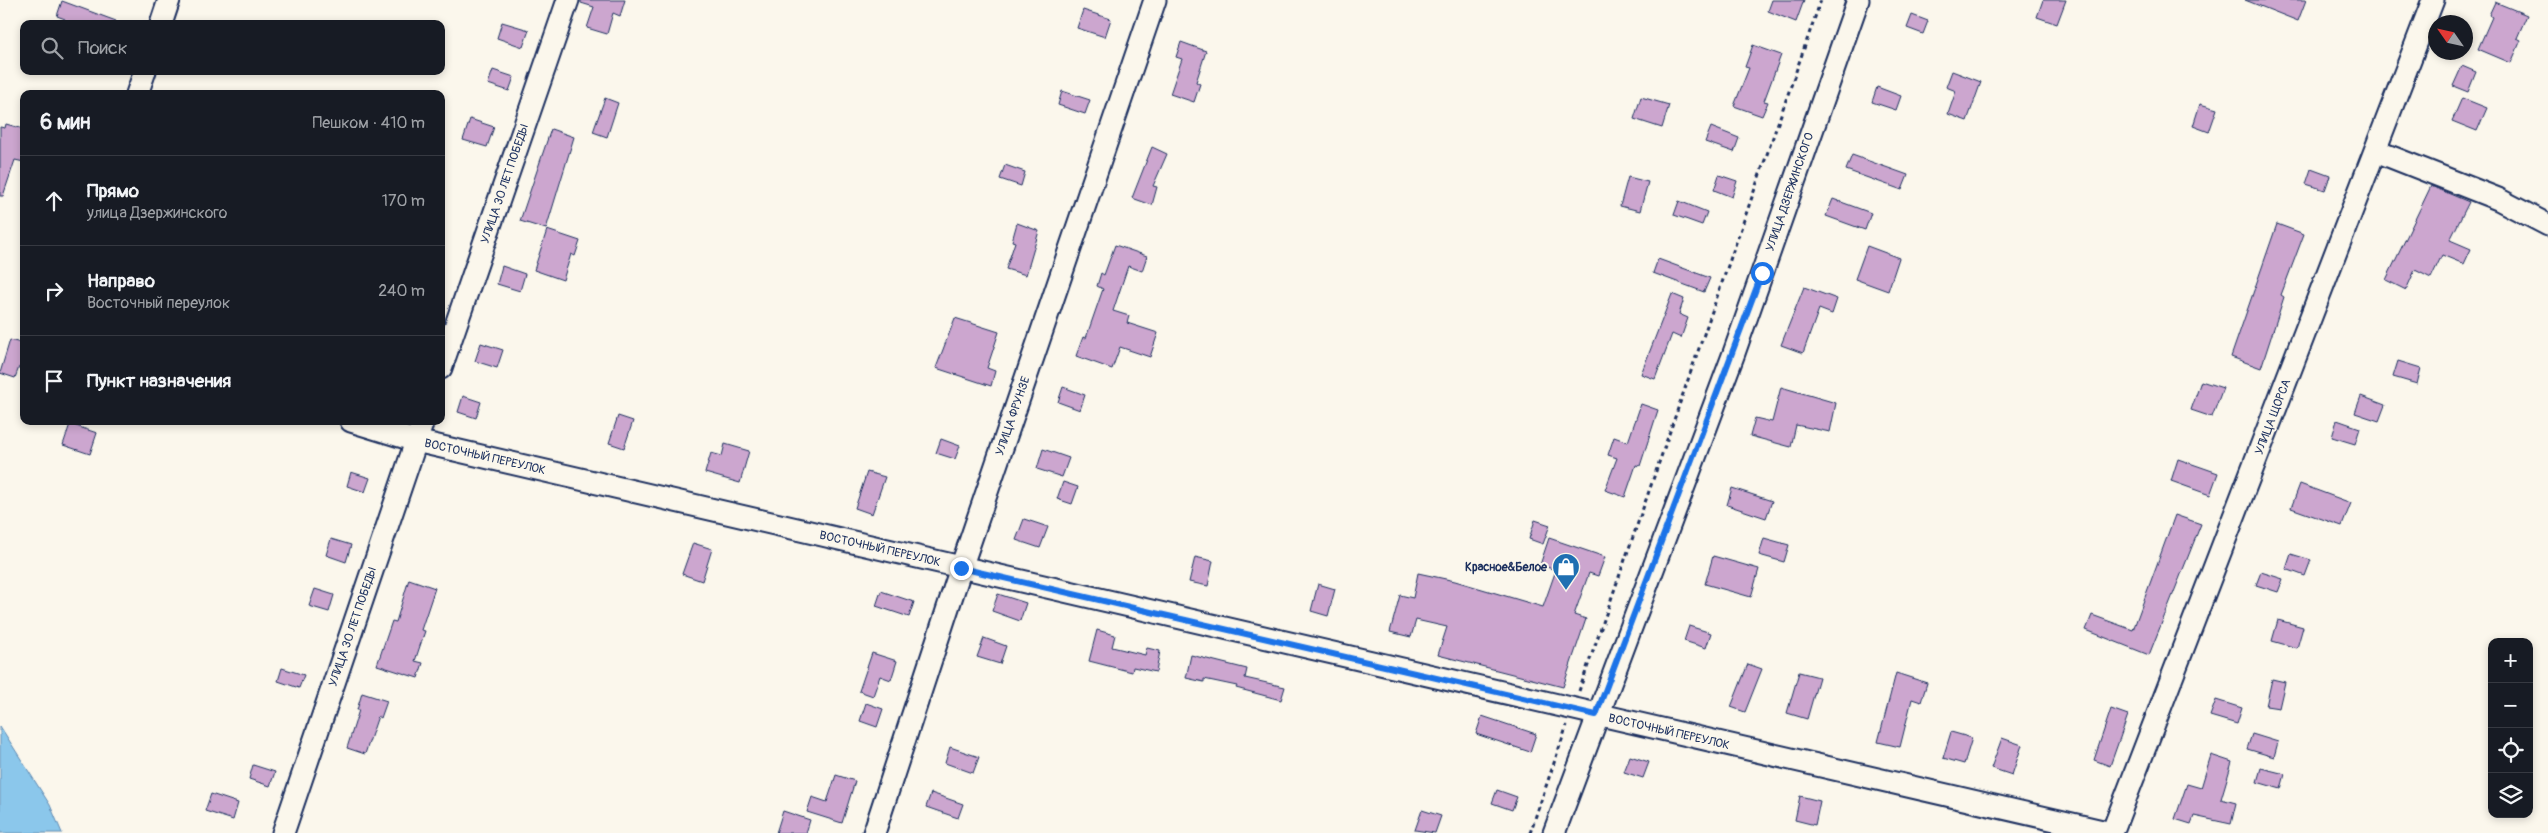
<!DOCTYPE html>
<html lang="ru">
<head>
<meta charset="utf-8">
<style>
	body { margin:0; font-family:Pangolin,sans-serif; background:#20242c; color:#f1f3f6 }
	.controls { position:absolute; right:15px; bottom:15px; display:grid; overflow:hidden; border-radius:10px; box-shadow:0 2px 8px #0003 }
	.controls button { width:45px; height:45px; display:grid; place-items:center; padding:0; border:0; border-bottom:1px solid #363941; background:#171b24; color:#f1f3f6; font:25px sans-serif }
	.compass { position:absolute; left:2428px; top:15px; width:45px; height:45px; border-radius:50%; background:#171b24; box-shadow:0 2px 8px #0003; rotate:304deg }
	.stop { position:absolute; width:15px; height:15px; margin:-11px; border:4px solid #1a73e8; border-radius:50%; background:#fff }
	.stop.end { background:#1a73e8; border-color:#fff; box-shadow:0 1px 5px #0008 }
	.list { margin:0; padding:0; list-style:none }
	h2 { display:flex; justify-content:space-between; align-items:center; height:65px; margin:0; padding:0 20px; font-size:21px }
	h2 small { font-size:16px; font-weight:400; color:#9ea1a6 }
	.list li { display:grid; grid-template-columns:32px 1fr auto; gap:15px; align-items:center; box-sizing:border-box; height:90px; padding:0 20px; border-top:1px solid #363941 }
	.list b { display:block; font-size:19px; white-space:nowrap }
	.list p { margin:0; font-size:16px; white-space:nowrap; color:#9ea1a6 }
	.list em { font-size:16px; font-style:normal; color:#9ea1a6 }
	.icon { flex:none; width:28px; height:28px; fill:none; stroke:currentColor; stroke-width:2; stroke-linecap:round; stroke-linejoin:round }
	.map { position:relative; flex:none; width:2548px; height:833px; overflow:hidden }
	.search { position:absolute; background:#171b24; box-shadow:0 2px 8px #0003; left:20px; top:20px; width:425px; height:55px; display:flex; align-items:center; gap:12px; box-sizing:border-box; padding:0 18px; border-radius:10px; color:#9ea1a6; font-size:19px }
	.panel { position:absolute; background:#171b24; box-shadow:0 2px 8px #0003; left:20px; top:90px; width:425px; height:335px; border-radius:10px }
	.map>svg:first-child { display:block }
	.water { fill:#8bc7eb; stroke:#5e8ab3 }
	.building { fill:#cca6cf; stroke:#1b2f5e }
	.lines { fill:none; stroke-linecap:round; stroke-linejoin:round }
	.minor-casing { stroke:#1b2f5e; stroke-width:25 }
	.path { stroke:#1b2f5e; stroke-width:3; stroke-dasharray:4 4; stroke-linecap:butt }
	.minor { stroke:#fbf7ec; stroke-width:21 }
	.route { stroke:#1a73e8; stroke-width:6 }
	.labels { text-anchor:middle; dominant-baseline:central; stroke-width:4; stroke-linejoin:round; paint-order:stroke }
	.street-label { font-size:12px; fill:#1b2f5e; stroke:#fbf7ec }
	.poi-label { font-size:12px; font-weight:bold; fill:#1b2f5e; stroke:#fbf7ec; text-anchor:end }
</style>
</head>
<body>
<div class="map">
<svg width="2548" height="833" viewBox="0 0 2548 833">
	<rect width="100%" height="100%" fill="#fbf7ec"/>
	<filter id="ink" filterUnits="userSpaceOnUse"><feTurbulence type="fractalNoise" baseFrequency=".02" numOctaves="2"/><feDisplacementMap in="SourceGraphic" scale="10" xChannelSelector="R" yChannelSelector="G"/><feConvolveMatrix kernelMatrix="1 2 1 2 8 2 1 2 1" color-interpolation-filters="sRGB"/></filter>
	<g filter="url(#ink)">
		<!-- water -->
		<polygon class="water" points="0,726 50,805 62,833 0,833"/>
		<!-- building -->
		<g class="building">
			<polygon points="581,0 625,0 620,16 613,13 607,34 587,28 594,7 581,3"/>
			<polygon points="1772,0 1804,0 1796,22 1768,11"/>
			<polygon points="2043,0 2066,0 2057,24 2037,17"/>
			<polygon points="2245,0 2306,0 2298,21"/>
			<polygon points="62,1 116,21 115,24 64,24 65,19 57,16"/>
			<polygon points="2495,2 2527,15 2517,38 2521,40 2511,63 2478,49 2492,17 2489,15"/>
			<polygon points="1083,10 1111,19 1105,37 1077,28"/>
			<polygon points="1912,15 1928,21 1923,34 1907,28"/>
			<polygon points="502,22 529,30 523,47 497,38"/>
			<polygon points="1181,42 1206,51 1196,82 1200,84 1194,102 1170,94 1182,59 1176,57"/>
			<polygon points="1753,45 1781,55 1764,101 1768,102 1762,116 1734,106 1749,68 1745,67"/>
			<polygon points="2462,66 2476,72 2468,92 2453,86"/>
			<polygon points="493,70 514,77 509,91 488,84"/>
			<polygon points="1952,71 1981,82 1967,121 1948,114 1956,91 1946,87"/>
			<polygon points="1877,87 1901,96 1896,110 1872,102"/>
			<polygon points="1062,91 1090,100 1085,114 1058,105"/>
			<polygon points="1641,97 1669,105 1662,128 1634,119"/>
			<polygon points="605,98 618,103 607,137 593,132"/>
			<polygon points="2462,98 2487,108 2477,131 2452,121"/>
			<polygon points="2200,104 2217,109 2209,132 2193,126"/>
			<polygon points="470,119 494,127 487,147 463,140"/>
			<polygon points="6,124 24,129 24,162 15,160 3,196 0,196 0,127 5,128"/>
			<polygon points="1711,127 1739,138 1734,152 1705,142"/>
			<polygon points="551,129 574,137 546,229 520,221"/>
			<polygon points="1152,147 1167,154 1153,186 1157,187 1152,205 1132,198"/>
			<polygon points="1852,155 1908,175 1902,190 1846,170"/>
			<polygon points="1005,165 1025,172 1021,186 1000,179"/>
			<polygon points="2311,169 2330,176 2325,190 2306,184"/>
			<polygon points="1719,175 1737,181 1732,197 1714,190"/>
			<polygon points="1628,177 1648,182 1640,211 1620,206"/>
			<polygon points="2431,186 2469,202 2450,240 2471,249 2464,264 2442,255 2431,278 2415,270 2406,290 2386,280"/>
			<polygon points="1833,199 1871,213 1865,230 1826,216"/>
			<polygon points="1679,201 1707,212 1702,225 1674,215"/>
			<polygon points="1017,223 1039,231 1026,275 1006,269 1015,242 1012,241"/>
			<polygon points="2277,224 2304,234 2281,295 2284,297 2261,368 2231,357"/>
			<polygon points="547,230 580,241 575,256 571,254 563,280 534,270"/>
			<polygon points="1115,245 1147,256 1142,271 1128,266 1113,311 1129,316 1127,323 1158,333 1150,357 1120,347 1112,369 1076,356 1083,337 1086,338 1103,289 1097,286 1101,273 1104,275"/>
			<polygon points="1867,246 1899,258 1888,291 1855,279"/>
			<polygon points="1658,259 1710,278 1704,292 1653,273"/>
			<polygon points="502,266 525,274 520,291 497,284"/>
			<polygon points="1804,287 1837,299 1832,314 1819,309 1803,353 1781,345"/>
			<polygon points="1672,294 1684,299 1679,314 1688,318 1681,338 1672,334 1655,379 1641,374"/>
			<polygon points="955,318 999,332 987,368 995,371 991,386 936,368"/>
			<polygon points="10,340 24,344 24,368 19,367 15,378 0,373"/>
			<polygon points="481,343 503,350 497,368 475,361"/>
			<polygon points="2398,361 2421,368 2417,384 2393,377"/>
			<polygon points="2201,381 2223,388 2212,417 2191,410"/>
			<polygon points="1063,387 1085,395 1080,410 1058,402"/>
			<polygon points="1781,387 1836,403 1830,432 1796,425 1791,447 1750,436 1755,418 1772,422"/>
			<polygon points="463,396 481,402 476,418 458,412"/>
			<polygon points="2361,396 2385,405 2379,421 2355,413"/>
			<polygon points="1641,404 1658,410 1640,466 1636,465 1625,497 1605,490 1617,458 1608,455 1614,437 1628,442"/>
			<polygon points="618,416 633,421 624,448 609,443"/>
			<polygon points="2337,420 2360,428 2355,444 2332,437"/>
			<polygon points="70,424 97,433 90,454 63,445"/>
			<polygon points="941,439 960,446 955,459 936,453"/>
			<polygon points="725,444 749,451 740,483 705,473 711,453 722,456"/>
			<polygon points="1043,449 1069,458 1062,477 1037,469"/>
			<polygon points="2178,459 2218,473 2210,495 2171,481"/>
			<polygon points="351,472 370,478 365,492 347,486"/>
			<polygon points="867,472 885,477 872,514 855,508"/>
			<polygon points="1063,482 1078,487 1072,504 1057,499"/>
			<polygon points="2300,484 2351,503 2342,526 2291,508"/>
			<polygon points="1732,488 1772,501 1766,518 1727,505"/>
			<polygon points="2175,515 2201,524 2149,655 2086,630 2092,615 2133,630"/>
			<polygon points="1024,519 1048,527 1040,548 1016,540"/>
			<polygon points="1535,520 1550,525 1543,544 1529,539"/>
			<polygon points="1549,538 1605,557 1598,576 1589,573 1574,615 1586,619 1563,687 1438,655 1447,627 1416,620 1411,637 1390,632 1400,595 1413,598 1418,573 1455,581 1543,607 1556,570 1540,565"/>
			<polygon points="1764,538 1789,545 1784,562 1759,555"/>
			<polygon points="331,539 351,545 346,562 326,555"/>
			<polygon points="693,543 712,549 702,581 682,574"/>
			<polygon points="2291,554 2311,560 2305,576 2286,569"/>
			<polygon points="1713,556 1759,569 1751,597 1705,584"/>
			<polygon points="1195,557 1213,561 1208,586 1189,582"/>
			<polygon points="2261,572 2283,579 2278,592 2256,585"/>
			<polygon points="409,579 435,588 421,630 425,631 415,661 423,663 418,678 377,665 392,621 396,622"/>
			<polygon points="1318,584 1335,589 1328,616 1311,611"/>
			<polygon points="315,589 334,595 329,612 309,606"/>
			<polygon points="881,591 914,602 909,617 876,606"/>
			<polygon points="998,594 1026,603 1020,621 992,611"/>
			<polygon points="2278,620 2303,627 2297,648 2272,641"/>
			<polygon points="1689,626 1711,633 1706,648 1684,641"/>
			<polygon points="1097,630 1115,635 1112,647 1145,655 1147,648 1160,651 1156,672 1133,667 1132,672 1089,661"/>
			<polygon points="984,638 1006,646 1000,664 977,657"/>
			<polygon points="872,653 897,661 891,680 880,676 873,696 859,691"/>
			<polygon points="1191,655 1247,669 1245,678 1285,687 1281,700 1236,688 1237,686 1204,679 1204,682 1186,678"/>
			<polygon points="1748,664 1762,669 1745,712 1731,707"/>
			<polygon points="282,668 304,675 299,688 278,681"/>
			<polygon points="1799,672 1819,677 1807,719 1787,713"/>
			<polygon points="1896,673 1927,683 1921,702 1912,699 1900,747 1878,742"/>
			<polygon points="2272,679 2285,682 2279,708 2266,706"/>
			<polygon points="362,693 387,701 381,718 378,716 365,754 347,748 359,710 357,710"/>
			<polygon points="2216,700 2242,708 2237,724 2210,716"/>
			<polygon points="866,703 883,709 877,727 860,721"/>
			<polygon points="2111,709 2128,715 2110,766 2094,760"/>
			<polygon points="1482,716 1536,734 1530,752 1476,734"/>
			<polygon points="1951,732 1972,738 1964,764 1943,758"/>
			<polygon points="2252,734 2278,742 2274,757 2247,749"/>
			<polygon points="2002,738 2022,745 2012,775 1991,768"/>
			<polygon points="950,747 979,757 973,773 945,763"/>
			<polygon points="2211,755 2232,762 2221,799 2236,803 2231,824 2194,816 2191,824 2175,819 2187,784 2201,788"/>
			<polygon points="1630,756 1649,762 1643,778 1624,772"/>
			<polygon points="253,765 275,772 270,786 249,779"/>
			<polygon points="2261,768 2285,774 2281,789 2257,782"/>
			<polygon points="836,775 855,781 842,823 807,812 812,797 827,802"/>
			<polygon points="1497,790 1517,797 1512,810 1492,803"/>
			<polygon points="931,793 963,804 958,818 926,807"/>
			<polygon points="211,794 238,803 233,820 205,811"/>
			<polygon points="1800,796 1820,801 1815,825 1795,820"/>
			<polygon points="1422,810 1441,816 1435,833 1415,830"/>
			<polygon points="783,811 810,820 806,833 776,833"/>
		</g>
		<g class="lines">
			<defs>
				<g id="minor">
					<polyline points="161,24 169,0"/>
					<polyline points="137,94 145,71"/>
					<polyline points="2376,151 2498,199 2548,225"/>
					<polyline points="441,368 568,0"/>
					<polyline points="351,421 416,441 2111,833"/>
					<polyline points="283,833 423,421"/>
					<polyline points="874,833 961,568 1155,0"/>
					<polyline points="1554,833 1734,353 1858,0"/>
					<polyline points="2112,833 2433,0"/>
				</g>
			</defs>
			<!-- minor casing -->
			<use href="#minor" class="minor-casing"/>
			<!-- path -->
			<g class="path">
				<polyline points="1579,691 1821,0"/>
				<polyline points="1530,833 1567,725"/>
			</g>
			<!-- minor -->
			<use href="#minor" class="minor"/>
		</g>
	</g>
	<g class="lines" filter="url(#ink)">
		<!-- route -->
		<polyline class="route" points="961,568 1596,715 1762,273"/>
	</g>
	<!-- icons -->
	<defs>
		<symbol id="shop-pin" viewBox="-11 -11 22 30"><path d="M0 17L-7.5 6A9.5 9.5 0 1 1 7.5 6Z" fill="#1f6fb2" stroke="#fbf7ec"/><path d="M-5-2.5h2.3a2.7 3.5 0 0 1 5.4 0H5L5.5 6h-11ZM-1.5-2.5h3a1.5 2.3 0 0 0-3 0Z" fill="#fff"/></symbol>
	</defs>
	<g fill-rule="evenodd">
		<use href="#shop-pin" x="1550" y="551" width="32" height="43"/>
	</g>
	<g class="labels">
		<!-- street labels -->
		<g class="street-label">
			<text transform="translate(505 184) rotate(-71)">УЛИЦА 30 ЛЕТ ПОБЕДЫ</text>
			<text transform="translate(1790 192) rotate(-71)">УЛИЦА ДЗЕРЖИНСКОГО</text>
			<text transform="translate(1013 416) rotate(-71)">УЛИЦА ФРУНЗЕ</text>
			<text transform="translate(2273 417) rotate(-69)">УЛИЦА ЩОРСА</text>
			<text transform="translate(485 457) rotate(13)">ВОСТОЧНЫЙ ПЕРЕУЛОК</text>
			<text transform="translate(880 549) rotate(13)">ВОСТОЧНЫЙ ПЕРЕУЛОК</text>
			<text transform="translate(353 627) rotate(-71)">УЛИЦА 30 ЛЕТ ПОБЕДЫ</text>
			<text transform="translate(1669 732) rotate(13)">ВОСТОЧНЫЙ ПЕРЕУЛОК</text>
		</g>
		<!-- poi labels -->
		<g class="poi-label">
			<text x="1547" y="567">Красное&amp;Белое</text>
		</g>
	</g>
</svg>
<div class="controls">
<button>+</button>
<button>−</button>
<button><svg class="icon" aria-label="locate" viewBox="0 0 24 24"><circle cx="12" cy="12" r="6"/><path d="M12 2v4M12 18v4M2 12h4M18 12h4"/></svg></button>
<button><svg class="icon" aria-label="layers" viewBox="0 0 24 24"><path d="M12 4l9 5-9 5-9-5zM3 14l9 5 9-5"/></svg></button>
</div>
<svg class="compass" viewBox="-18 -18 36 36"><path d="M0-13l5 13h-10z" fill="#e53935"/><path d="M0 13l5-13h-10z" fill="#9ea1a6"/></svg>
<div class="stop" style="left:1762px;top:273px"></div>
<div class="stop end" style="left:961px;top:568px"></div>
<div class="search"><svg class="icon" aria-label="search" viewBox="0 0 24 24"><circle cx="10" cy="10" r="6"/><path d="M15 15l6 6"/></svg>Поиск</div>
<section class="panel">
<h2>6 мин<small>Пешком · 410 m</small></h2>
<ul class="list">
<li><svg class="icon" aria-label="ahead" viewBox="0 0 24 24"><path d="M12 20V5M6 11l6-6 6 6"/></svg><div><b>Прямо</b><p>улица Дзержинского</p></div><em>170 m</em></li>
<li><svg class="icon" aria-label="right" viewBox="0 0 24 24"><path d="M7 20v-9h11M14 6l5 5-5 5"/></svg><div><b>Направо</b><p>Восточный переулок</p></div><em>240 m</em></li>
<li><svg class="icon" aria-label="arrive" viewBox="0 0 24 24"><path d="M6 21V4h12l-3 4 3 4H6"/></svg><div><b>Пункт назначения</b></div></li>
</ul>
</section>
</div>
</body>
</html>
